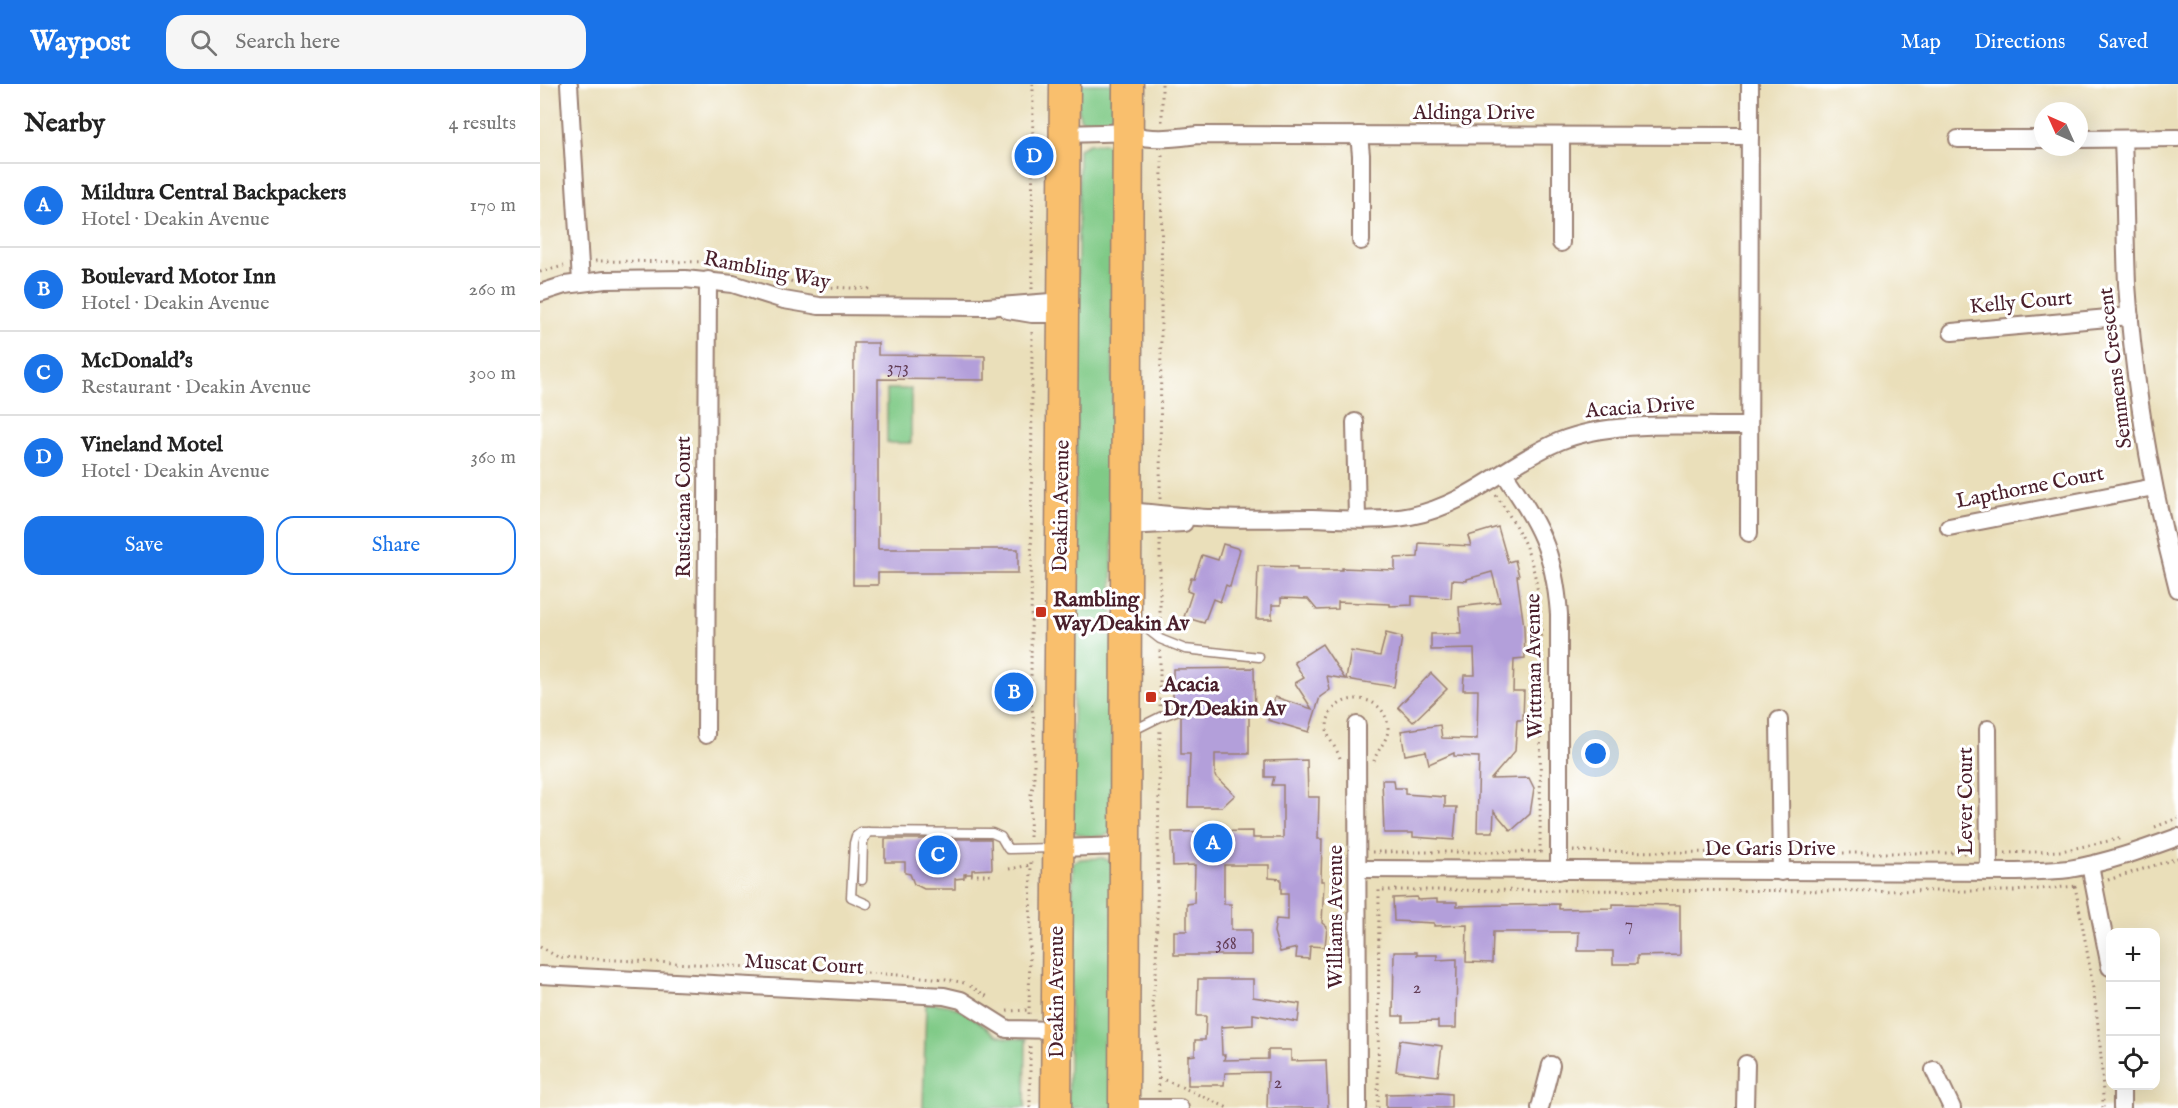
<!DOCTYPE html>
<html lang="en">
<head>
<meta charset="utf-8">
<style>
	body { margin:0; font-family:"IM FELL English",serif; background:#f6f6f6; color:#222 }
	.controls { position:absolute; right:18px; bottom:18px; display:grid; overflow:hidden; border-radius:12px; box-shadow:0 6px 24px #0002 }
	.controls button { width:54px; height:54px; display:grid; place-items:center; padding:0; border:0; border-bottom:2px solid #e0e0e0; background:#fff; color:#222; font:30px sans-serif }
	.compass { position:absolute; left:1494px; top:18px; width:54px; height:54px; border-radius:50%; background:#fff; box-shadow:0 6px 24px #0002; rotate:315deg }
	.you { position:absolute; left:1056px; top:670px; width:21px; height:21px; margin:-15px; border:4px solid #fff; border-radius:50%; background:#1a73e8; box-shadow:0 0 0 9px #1a73e833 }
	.badge { display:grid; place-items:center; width:39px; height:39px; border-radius:50%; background:#1a73e8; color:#fff; font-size:20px; font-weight:700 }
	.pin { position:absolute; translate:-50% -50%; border:3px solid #fff; box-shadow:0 2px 6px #0006 }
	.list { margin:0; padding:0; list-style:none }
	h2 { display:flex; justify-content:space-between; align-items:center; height:78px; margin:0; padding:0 24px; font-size:26px }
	h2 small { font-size:20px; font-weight:400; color:#767676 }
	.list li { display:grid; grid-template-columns:39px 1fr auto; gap:18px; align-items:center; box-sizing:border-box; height:84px; padding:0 24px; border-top:2px solid #e0e0e0 }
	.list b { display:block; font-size:22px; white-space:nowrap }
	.list p { margin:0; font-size:20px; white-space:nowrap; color:#767676 }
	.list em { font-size:20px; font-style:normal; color:#767676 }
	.actions { display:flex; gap:12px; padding:18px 24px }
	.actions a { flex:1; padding:14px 0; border:2px solid #1a73e8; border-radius:18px; text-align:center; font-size:21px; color:#1a73e8 }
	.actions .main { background:#1a73e8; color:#fff }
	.icon { flex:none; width:33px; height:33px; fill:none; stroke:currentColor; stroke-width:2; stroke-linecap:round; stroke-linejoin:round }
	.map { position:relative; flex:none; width:1638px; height:1024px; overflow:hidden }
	header { display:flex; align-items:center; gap:36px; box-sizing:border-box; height:84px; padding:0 30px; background:#1a73e8; color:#fff }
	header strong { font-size:28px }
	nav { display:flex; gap:33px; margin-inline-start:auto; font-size:21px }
	.search { width:420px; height:54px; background:#f6f6f6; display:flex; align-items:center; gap:15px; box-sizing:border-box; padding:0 21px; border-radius:18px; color:#767676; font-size:22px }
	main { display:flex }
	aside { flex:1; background:#fff }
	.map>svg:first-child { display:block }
	.green { fill:#80ca87; stroke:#657459; stroke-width:1.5 }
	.building { fill:#b39fda }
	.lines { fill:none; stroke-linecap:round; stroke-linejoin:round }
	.lane-casing { stroke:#9a7f72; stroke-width:11 }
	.street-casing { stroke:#9a7f72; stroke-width:20 }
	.highway-casing { stroke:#9a7f72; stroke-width:33 }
	.path { stroke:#9a7f72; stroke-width:3; stroke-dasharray:1.5 4.5; stroke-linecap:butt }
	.lane { stroke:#fff; stroke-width:8 }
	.street { stroke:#fff; stroke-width:16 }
	.highway { stroke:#f9bf6d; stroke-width:30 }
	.poi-dot { fill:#c8321e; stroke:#fff; stroke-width:2 }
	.labels { text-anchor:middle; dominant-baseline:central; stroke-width:6; stroke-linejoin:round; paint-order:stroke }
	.number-label { font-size:18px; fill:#643f57 }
	.street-label { font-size:21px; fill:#4a1f2b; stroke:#fff }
	.poi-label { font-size:21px; font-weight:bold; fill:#4a1f2b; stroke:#fff; text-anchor:start }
</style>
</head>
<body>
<header>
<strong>Waypost</strong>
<div class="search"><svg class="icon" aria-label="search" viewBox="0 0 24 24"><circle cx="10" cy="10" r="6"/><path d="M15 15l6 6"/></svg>Search here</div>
<nav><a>Map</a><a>Directions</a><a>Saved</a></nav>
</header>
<main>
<aside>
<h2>Nearby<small>4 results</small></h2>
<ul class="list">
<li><span class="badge">A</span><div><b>Mildura Central Backpackers</b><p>Hotel · Deakin Avenue</p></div><em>170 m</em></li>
<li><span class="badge">B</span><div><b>Boulevard Motor Inn</b><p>Hotel · Deakin Avenue</p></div><em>260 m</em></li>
<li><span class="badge">C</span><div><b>McDonald's</b><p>Restaurant · Deakin Avenue</p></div><em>300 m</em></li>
<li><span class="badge">D</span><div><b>Vineland Motel</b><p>Hotel · Deakin Avenue</p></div><em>360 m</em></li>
</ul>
<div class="actions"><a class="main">Save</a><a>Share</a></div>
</aside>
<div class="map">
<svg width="1638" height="1024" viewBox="0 0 1638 1024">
	<rect width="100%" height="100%" fill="#fff"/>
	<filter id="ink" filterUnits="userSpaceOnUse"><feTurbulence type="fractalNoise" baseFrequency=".0167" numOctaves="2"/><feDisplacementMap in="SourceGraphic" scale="12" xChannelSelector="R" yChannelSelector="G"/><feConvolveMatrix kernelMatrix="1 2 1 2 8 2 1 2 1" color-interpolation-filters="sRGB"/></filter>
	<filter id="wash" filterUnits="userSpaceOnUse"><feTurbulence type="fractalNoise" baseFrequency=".008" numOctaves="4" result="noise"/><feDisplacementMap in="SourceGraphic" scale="24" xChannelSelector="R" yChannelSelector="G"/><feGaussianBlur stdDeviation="1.35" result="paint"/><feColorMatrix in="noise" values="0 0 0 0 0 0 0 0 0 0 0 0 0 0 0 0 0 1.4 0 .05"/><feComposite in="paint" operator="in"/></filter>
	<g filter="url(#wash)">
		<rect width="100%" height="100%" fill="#eadfba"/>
		<!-- green -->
		<g class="green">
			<path d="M535,0H578L574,34C565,41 549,41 540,34Z"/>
			<path d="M549,60H567L573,63L572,748C562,755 541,754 532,746L539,65Z"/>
			<rect x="347" y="305" width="24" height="54"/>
			<polygon points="563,774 572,778 575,1024 528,1024 533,778 541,775"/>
			<path d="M386,919C420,919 430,931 456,951L468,954L486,955L485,1024H383Z"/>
		</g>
		<g id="blocks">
			<!-- building -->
			<g class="building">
				<polygon points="314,259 338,259 338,271 445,272 445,296 338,295 338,465 478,465 478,489 338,489 338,501 313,501"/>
				<polygon points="958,443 968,478 975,476 979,492 977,492 984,543 985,574 974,575 973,607 984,607 983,636 977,636 975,667 951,695 989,694 994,704 990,730 971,747 954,727 953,748 937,748 939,673 914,672 914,669 889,680 886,667 865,671 861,647 900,641 902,654 937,655 938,606 923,606 924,591 935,591 934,565 891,566 891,550 921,550 919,523 960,518 952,488 927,495 927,497 912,496 911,514 872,512 872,521 850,522 850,520 798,518 798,525 777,526 768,515 741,514 741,521 732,521 732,535 716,535 718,482 757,483 757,486 802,486 802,484 855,486 855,474 878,473 879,459 931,462 928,452"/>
				<polygon points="683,460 700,465 690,503 686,501 680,518 673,515 664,539 644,533 652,509 647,507 651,494 654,494 662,471 678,476"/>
				<polygon points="846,549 862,553 854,603 806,595 811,567 840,572"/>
				<polygon points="782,560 805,595 787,592 790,606 780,613 769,648 728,636 735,613 772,625 755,599 764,594 754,578"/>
				<polygon points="714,584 715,631 709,629 709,670 675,670 675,692 695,711 682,723 648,723 650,670 641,670 641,632 646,629 647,623 643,619 633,619 633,585"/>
				<polygon points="891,589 907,605 873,638 858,623"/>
				<polygon points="767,676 768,713 779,713 778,755 782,755 781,797 784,797 782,839 787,843 785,863 770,862 769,875 756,874 757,864 740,868 734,848 736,835 748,836 748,810 741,810 741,795 729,794 729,781 684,781 684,820 691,820 691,846 711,846 711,871 634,871 634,847 647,847 647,820 654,819 655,781 633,782 632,748 713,747 713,754 743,754 743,701 732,701 734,693 725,693 725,677"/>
				<polygon points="842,696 854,696 855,704 865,704 865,710 905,713 905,723 917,723 914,756 873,753 873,749 844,749"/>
				<polygon points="345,755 451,755 452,785 432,786 432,790 424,790 424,794 415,795 415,805 384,805 374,800 370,790 365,789 365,778 345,778"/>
				<polygon points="877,813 877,816 897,815 897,818 917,818 917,822 1019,820 1019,825 1073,824 1073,820 1140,821 1140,871 1097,872 1097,880 1073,880 1073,867 1038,867 1039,848 953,848 952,879 926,878 927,841 894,842 894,839 854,837 853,814"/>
				<polygon points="854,868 877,868 877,871 897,871 897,876 917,875 916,944 898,944 898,937 863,938 863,932 853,932"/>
				<polygon points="658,895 713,895 713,913 760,920 758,938 713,930 713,941 681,943 682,971 685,971 684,976 728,975 728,966 751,966 751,977 786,976 788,1024 727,1024 728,988 685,989 684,1001 648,1001 648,972 655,971 655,956 665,956 666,932 657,932"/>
				<polygon points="860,956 902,962 898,992 856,987"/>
				<polygon points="899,1009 911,1010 911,1024 846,1024 846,1010"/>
			</g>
		</g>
	</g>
	<g filter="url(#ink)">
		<use href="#blocks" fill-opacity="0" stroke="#9a7f72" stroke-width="1.5"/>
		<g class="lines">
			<defs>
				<g id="lane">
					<polyline points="593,534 620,555 645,565 719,573"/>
					<polyline points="592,647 620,633 641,625"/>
					<polyline points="322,796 323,757 328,748"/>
					<polyline points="327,820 311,813 314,759 316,752 321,748 452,749 461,753 468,765 514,764"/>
				</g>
				<g id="street">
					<polyline points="29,0 41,198"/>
					<polyline points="525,50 596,48"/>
					<path d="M588,50C614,57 632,54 658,51L1210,52"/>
					<polyline points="819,51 821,71 821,157"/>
					<polyline points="1021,52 1021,159"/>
					<polyline points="1418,55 1503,55"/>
					<polyline points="1539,55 1638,54"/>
					<path d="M1583,55C1585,103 1585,152 1587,200C1594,303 1612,406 1638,505"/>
					<polyline points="0,209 25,201 65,196 145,195 193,200 244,216 279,222 447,223 523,217"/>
					<polyline points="468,226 492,230 524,230"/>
					<polyline points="1412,248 1590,232"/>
					<polyline points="815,338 817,435"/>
					<path d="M964,389C999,441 1014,465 1019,530V787"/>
					<path d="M586,427C615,429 644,433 672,434C705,436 739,434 772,434C805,435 839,438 871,432C928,421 969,378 1020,357C1074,335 1151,343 1209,342"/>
					<polyline points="586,442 644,439"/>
					<polyline points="1409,443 1614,403"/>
					<polyline points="1209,449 1210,0"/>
					<polyline points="1239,636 1241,788"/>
					<polyline points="817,641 818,1024"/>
					<polyline points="1448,645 1449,788"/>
					<polyline points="166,651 168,196"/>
					<polyline points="518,764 585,762"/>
					<polyline points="1550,781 1570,883"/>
					<path d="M818,785L1477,788C1494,787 1512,787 1529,785C1566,779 1602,766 1638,753"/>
					<polyline points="0,891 404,912 421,916 467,945 517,946"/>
					<polyline points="1394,986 1412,1024"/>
					<polyline points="1582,1002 1582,1024"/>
					<polyline points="584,1024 640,1024"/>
					<polyline points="1000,1024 1011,981"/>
					<polyline points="1205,1024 1206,980"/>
				</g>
				<g id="highway">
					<polyline points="516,1024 525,0"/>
					<polyline points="584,1024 588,0"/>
				</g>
			</defs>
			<!-- lane casing -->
			<use href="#lane" class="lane-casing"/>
			<!-- street casing -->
			<use href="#street" class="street-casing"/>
			<!-- highway casing -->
			<use href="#highway" class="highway-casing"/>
			<!-- path -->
			<g class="path">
				<polyline points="622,0 622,40"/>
				<polyline points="55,177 174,178 207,184 267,202 333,205"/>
				<polyline points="0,188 24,182"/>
				<polyline points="492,205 493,0"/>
				<path d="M956,411C988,458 997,482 1001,539L1000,768"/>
				<polyline points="620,415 622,68"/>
				<polyline points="620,455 620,541"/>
				<polyline points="620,622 620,566"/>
				<path d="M800,674C797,664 787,655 787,644C787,606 845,605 848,643C849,656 837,665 834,677"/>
				<polyline points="1615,743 1638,734"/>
				<polyline points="490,753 491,710 494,699 494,638 491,617 492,245"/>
				<polyline points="1033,767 1227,769"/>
				<polyline points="832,768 1005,768"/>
				<polyline points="1255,769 1434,769"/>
				<polyline points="1465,769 1521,767 1583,754"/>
				<polyline points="469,785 491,781"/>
				<polyline points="425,791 451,791"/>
				<polyline points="1568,796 1638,774"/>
				<path d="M1535,802C1549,876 1563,949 1563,1024"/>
				<polyline points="0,863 18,873 345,890 406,895 424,899"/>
				<polyline points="430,902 448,913"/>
				<polyline points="467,927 489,926"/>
				<polyline points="489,930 491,775"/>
				<polyline points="619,994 635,1000 688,1024"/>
				<polyline points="619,1008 616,935 612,919 616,890 620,644"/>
				<polyline points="490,1024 490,961"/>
				<polyline points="838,1024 839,806 1474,807 1538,802"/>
			</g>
			<!-- lane -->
			<use href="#lane" class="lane"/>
			<!-- street -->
			<use href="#street" class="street"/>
			<!-- highway -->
			<use href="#highway" class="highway"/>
		</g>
	</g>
	<!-- markers -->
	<g class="poi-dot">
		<rect x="495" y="522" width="12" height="12" rx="3"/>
		<rect x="605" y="607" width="12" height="12" rx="3"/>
	</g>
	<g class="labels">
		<!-- number labels -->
		<g class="number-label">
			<text x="358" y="284">373</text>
			<text x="1089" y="841">7</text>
			<text x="686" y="860">368</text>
			<text x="877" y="904">2</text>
			<text x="738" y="999">2</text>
		</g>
		<!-- street labels -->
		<g class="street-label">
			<text x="934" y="29">Aldinga Drive</text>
			<text transform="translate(227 187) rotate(11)">Rambling Way</text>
			<text transform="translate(1481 219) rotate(-5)">Kelly Court</text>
			<text transform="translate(1576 284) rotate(-97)">Semmens Crescent</text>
			<text transform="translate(1100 324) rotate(-4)">Acacia Drive</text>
			<text transform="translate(1490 404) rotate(-11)">Lapthorne Court</text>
			<text transform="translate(522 422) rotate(-89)">Deakin Avenue</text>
			<text transform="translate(144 423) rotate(-90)">Rusticana Court</text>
			<text transform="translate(995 582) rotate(-91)">Wittman Avenue</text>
			<text transform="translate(1426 717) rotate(-90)">Lever Court</text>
			<text x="1230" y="765">De Garis Drive</text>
			<text transform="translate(796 833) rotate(-90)">Williams Avenue</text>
			<text transform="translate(264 881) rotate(3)">Muscat Court</text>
			<text transform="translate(517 908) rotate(-90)">Deakin Avenue</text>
		</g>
		<!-- poi labels -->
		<g class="poi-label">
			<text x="513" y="516">Rambling<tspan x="513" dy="24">Way/Deakin Av</tspan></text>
			<text x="623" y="601">Acacia<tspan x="623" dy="24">Dr/Deakin Av</tspan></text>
		</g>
	</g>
</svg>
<div class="controls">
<button>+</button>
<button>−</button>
<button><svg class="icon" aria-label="locate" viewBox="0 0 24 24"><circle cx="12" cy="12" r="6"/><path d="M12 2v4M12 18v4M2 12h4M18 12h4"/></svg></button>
</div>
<svg class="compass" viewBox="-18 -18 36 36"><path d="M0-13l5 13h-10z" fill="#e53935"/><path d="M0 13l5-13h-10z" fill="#767676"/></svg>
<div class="you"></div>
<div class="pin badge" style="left:673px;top:759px">A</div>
<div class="pin badge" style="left:474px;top:608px">B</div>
<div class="pin badge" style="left:398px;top:771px">C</div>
<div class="pin badge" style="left:494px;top:72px">D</div>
</div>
</main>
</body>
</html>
